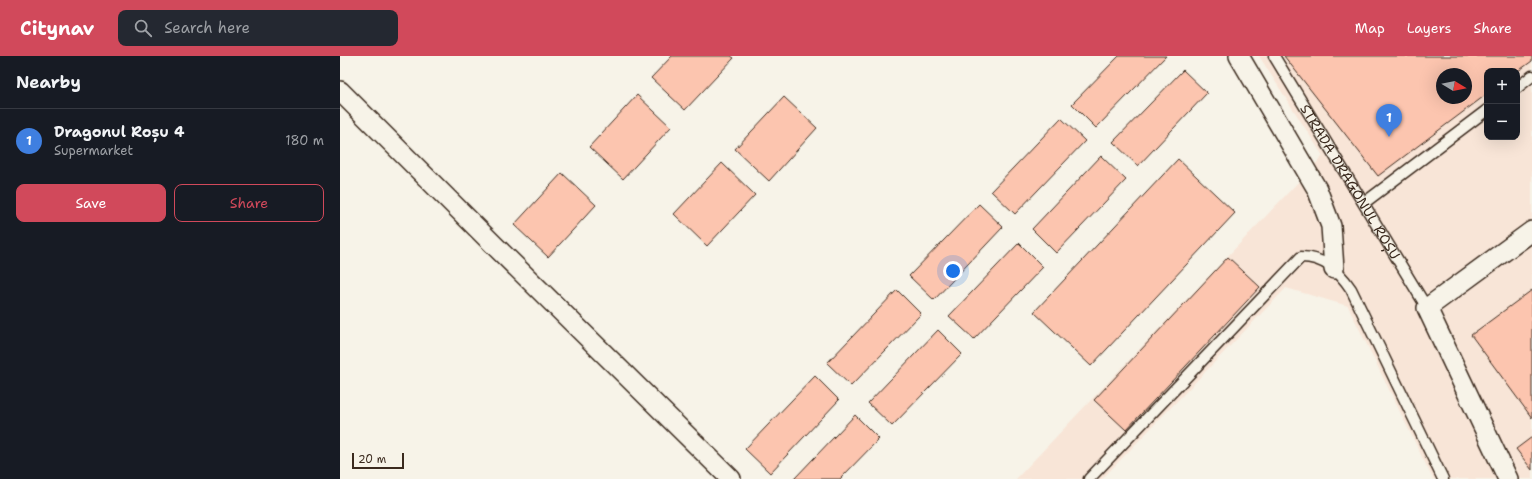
<!DOCTYPE html>
<html lang="en">
<head>
<meta charset="utf-8">
<style>
	body { margin:0; font-family:"Shantell Sans",sans-serif; background:#242831; color:#f1f3f6 }
	.controls { position:absolute; right:12px; top:12px; display:grid; overflow:hidden; border-radius:8px; box-shadow:0 4px 16px #0002 }
	.controls button { width:36px; height:36px; display:grid; place-items:center; padding:0; border:0; border-bottom:1px solid #363941; background:#171b24; color:#f1f3f6; font:20px sans-serif }
	.compass { position:absolute; left:1096px; top:12px; width:36px; height:36px; border-radius:50%; background:#171b24; box-shadow:0 4px 16px #0002; rotate:100deg }
	.scale { position:absolute; left:12px; bottom:10px; width:52px; box-sizing:border-box; padding-left:4px; border:2px solid #3b2a1e; border-top:0; font-size:11px; line-height:14px; white-space:nowrap; color:#3b2a1e; -webkit-text-stroke:3px #f7f3e8; paint-order:stroke }
	.you { position:absolute; left:613px; top:215px; width:14px; height:14px; margin:-10px; border:3px solid #fff; border-radius:50%; background:#1a73e8; box-shadow:0 0 0 6px #1a73e833 }
	.badge { display:grid; place-items:center; width:26px; height:26px; border-radius:50%; background:#d1495b; color:#fff; font-size:13px; font-weight:700 }
	.pin { position:absolute; translate:-50% -33px; filter:drop-shadow(0 1px 2px #0008) }
	.pin::after { content:''; position:absolute; top:21px; width:14px; height:12px; background:inherit; clip-path:polygon(0 0,100% 0,50% 100%) }
	.list { margin:0; padding:0; list-style:none }
	h2 { display:flex; justify-content:space-between; align-items:center; height:52px; margin:0; padding:0 16px; font-size:17px }
	h2 small { font-size:13px; font-weight:400; color:#9ea1a6 }
	.list li { display:grid; grid-template-columns:26px 1fr auto; gap:12px; align-items:center; box-sizing:border-box; height:64px; padding:0 16px; border-top:1px solid #363941 }
	.list b { display:block; font-size:15px; white-space:nowrap }
	.list p { margin:0; font-size:13px; white-space:nowrap; color:#9ea1a6 }
	.list em { font-size:13px; font-style:normal; color:#9ea1a6 }
	.actions { display:flex; gap:8px; padding:12px 16px }
	.actions a { flex:1; padding:9px 0; border:1px solid #d1495b; border-radius:8px; text-align:center; font-size:14px; color:#d1495b }
	.actions .main { background:#d1495b; color:#fff }
	.icon { flex:none; width:22px; height:22px; fill:none; stroke:currentColor; stroke-width:2; stroke-linecap:round; stroke-linejoin:round }
	.map { position:relative; flex:none; width:1192px; height:423px; overflow:hidden }
	header { display:flex; align-items:center; gap:24px; box-sizing:border-box; height:56px; padding:0 20px; background:#d1495b; color:#fff }
	header strong { font-size:19px }
	nav { display:flex; gap:22px; margin-inline-start:auto; font-size:14px }
	.search { width:280px; height:36px; background:#242831; display:flex; align-items:center; gap:10px; box-sizing:border-box; padding:0 14px; border-radius:8px; color:#9ea1a6; font-size:15px }
	main { display:flex }
	aside { flex:1; background:#171b24 }
	.map>svg:first-child { display:block }
	.built { fill:#f8e5d7; fill-rule:evenodd }
	.building { fill:#fcc5af; stroke:#3b2a1e; fill-rule:evenodd }
	.lines { fill:none; stroke-linecap:round; stroke-linejoin:round }
	.lane-casing { stroke:#3b2a1e; stroke-width:13 }
	.street-casing { stroke:#3b2a1e; stroke-width:22 }
	.lane { stroke:#f7f3e8; stroke-width:10 }
	.street { stroke:#f7f3e8; stroke-width:19 }
	.labels { text-anchor:middle; dominant-baseline:central; stroke-width:3; stroke-linejoin:round; paint-order:stroke }
	.street-label { font-size:14px; fill:#3b2a1e; stroke:#f7f3e8 }
</style>
</head>
<body>
<header>
<strong>Citynav</strong>
<div class="search"><svg class="icon" aria-label="search" viewBox="0 0 24 24"><circle cx="10" cy="10" r="6"/><path d="M15 15l6 6"/></svg>Search here</div>
<nav><a>Map</a><a>Layers</a><a>Share</a></nav>
</header>
<main>
<aside>
<h2>Nearby<small></small></h2>
<ul class="list">
<li><span class="badge" style="background:#3f7fe0">1</span><div><b>Dragonul Roșu 4</b><p>Supermarket</p></div><em>180 m</em></li>
</ul>
<div class="actions"><a class="main">Save</a><a>Share</a></div>
</aside>
<div class="map">
<svg width="1192" height="423" viewBox="0 0 1192 423">
	<rect width="100%" height="100%" fill="#f7f3e8"/>
	<filter id="ink" filterUnits="userSpaceOnUse"><feTurbulence type="fractalNoise" baseFrequency=".025" numOctaves="2"/><feDisplacementMap in="SourceGraphic" scale="8" xChannelSelector="R" yChannelSelector="G"/><feConvolveMatrix kernelMatrix="1 2 1 2 8 2 1 2 1" color-interpolation-filters="sRGB"/></filter>
	<g filter="url(#ink)">
		<!-- built -->
		<path class="built" d="M919,0H1192V423H1093L1008,250L946,232L762,423H676L983,100ZM1147,15H1177V81H1147ZM1102,18H1126V42H1102Z"/>
		<!-- building -->
		<g class="building">
			<polygon points="332,0 391,0 394,2 345,54 311,22"/>
			<polygon points="779,0 826,0 756,72 732,48"/>
			<path d="M944,0H1192V5L1177,16L1147,15V38L1038,120ZM1102,18H1126V42H1102Z"/>
			<polygon points="843,14 867,37 798,110 773,86"/>
			<polygon points="297,39 331,71 283,123 249,91"/>
			<polygon points="444,41 477,72 429,125 395,93"/>
			<polygon points="721,62 745,85 675,158 651,135"/>
			<polygon points="761,100 786,124 716,197 692,173"/>
			<polygon points="838,103 895,157 751,310 694,256"/>
			<polygon points="382,107 415,139 367,190 334,158"/>
			<polygon points="222,117 256,149 208,201 174,169"/>
			<polygon points="639,148 663,171 594,244 569,220"/>
			<polygon points="679,187 703,211 634,283 609,260"/>
			<polygon points="888,201 920,231 786,374 754,344"/>
			<polygon points="557,234 581,258 511,330 487,307"/>
			<polygon points="1192,234 1192,362 1131,279"/>
			<polygon points="598,274 622,298 552,370 528,347"/>
			<polygon points="475,320 499,344 430,417 405,393"/>
			<polygon points="515,359 539,383 500,423 454,423"/>
			<polygon points="1192,381 1192,414 1176,393"/>
		</g>
		<g class="lines">
			<defs>
				<g id="lane">
					<path id="s1" d="M934,0L1087,252"/>
					<polyline points="1177,32 1192,20"/>
					<polyline points="1024,147 1147,54"/>
					<path d="M749,423L961,201C984,201 999,215 1011,233L1103,423"/>
				</g>
				<g id="street">
					<polyline points="899,0 977,133 991,170 994,213"/>
					<polyline points="0,35 154,189 391,423"/>
					<polyline points="1168,423 1087,252 1192,175"/>
				</g>
			</defs>
			<!-- lane casing -->
			<use href="#lane" class="lane-casing"/>
			<!-- street casing -->
			<use href="#street" class="street-casing"/>
			<!-- lane -->
			<use href="#lane" class="lane"/>
			<!-- street -->
			<use href="#street" class="street"/>
		</g>
	</g>
	<g class="labels">
		<!-- street labels -->
		<g class="street-label">
			<text stroke="none"><textPath href="#s1" startOffset="147">STRADA DRAGONUL ROȘU</textPath></text>
		</g>
	</g>
</svg>
<div class="controls">
<button>+</button>
<button>−</button>
</div>
<svg class="compass" viewBox="-18 -18 36 36"><path d="M0-13l5 13h-10z" fill="#e53935"/><path d="M0 13l5-13h-10z" fill="#9ea1a6"/></svg>
<div class="scale">20 m</div>
<div class="you"></div>
<div class="pin badge" style="left:1049px;top:81px;background:#3f7fe0">1</div>
</div>
</main>
</body>
</html>
